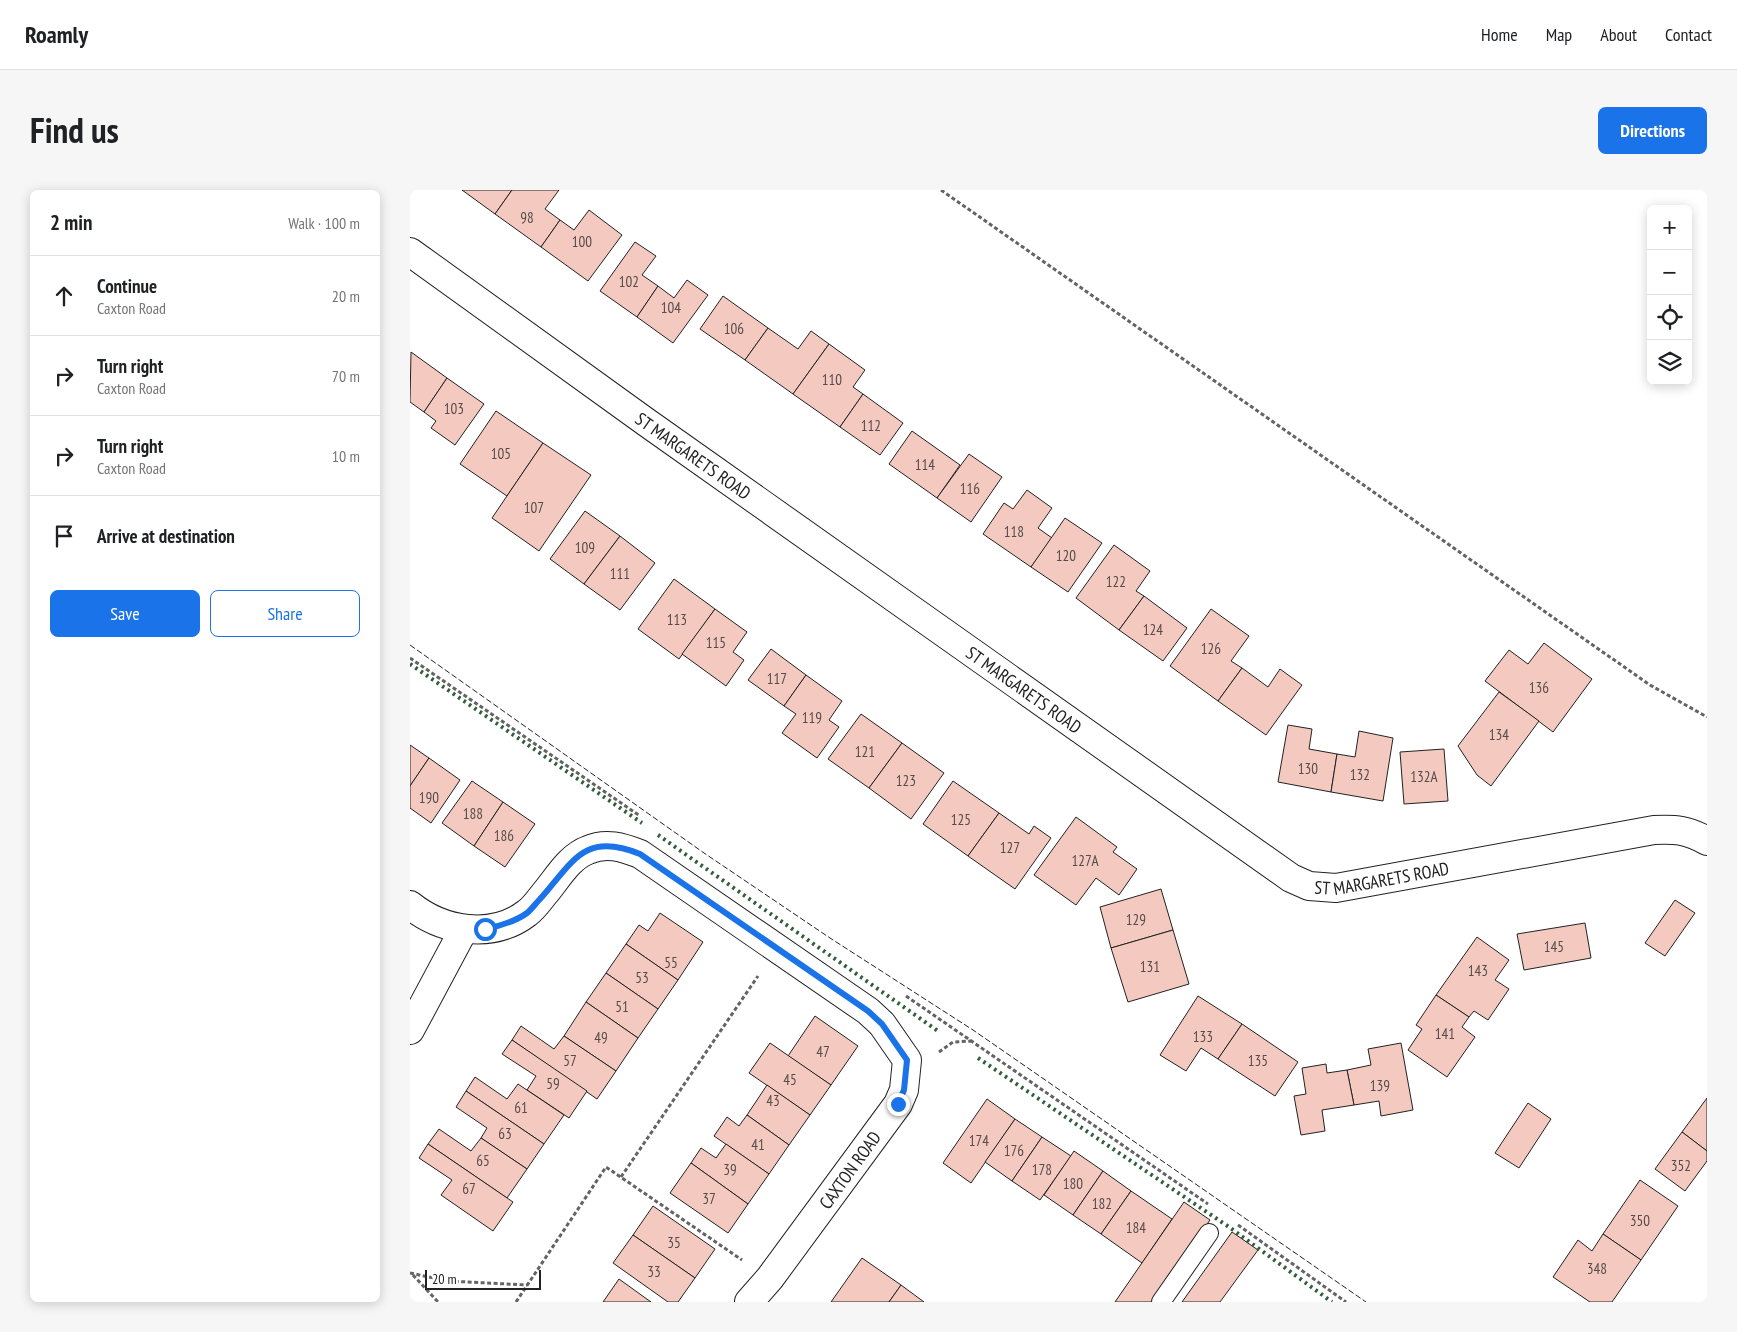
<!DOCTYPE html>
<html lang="en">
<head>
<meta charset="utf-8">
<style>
	body { margin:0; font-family:"PT Sans Narrow",sans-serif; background:#f6f6f6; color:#202124 }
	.controls { position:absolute; right:15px; top:15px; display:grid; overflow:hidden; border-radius:8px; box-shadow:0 2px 12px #0003 }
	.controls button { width:45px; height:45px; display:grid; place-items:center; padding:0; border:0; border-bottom:1px solid #e0e0e0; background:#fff; color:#202124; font:25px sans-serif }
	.scale { position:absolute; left:15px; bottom:12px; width:116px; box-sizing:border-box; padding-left:5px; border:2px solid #222; border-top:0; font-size:14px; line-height:18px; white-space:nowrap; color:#222; -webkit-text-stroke:4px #fff; paint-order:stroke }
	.stop { position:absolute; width:15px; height:15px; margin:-11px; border:4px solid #1a73e8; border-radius:50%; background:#fff }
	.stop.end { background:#1a73e8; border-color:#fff; box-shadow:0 1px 5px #0008 }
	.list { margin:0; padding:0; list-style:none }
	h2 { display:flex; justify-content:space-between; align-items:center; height:65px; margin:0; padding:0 20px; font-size:21px }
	h2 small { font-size:16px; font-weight:400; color:#757577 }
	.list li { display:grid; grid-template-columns:32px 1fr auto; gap:15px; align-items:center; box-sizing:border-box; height:80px; padding:0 20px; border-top:1px solid #e0e0e0 }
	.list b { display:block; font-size:19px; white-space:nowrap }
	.list p { margin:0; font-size:16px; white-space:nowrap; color:#757577 }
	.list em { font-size:16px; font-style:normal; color:#757577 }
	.actions { display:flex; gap:10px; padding:15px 20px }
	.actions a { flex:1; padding:11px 0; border:1px solid #1a73e8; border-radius:8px; text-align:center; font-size:18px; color:#1a73e8 }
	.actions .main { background:#1a73e8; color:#fff }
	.icon { flex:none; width:28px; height:28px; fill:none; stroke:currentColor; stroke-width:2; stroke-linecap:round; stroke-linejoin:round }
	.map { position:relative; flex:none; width:1297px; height:1112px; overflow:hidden; border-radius:8px }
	header { display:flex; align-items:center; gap:30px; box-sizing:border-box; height:70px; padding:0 25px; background:#fff; border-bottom:1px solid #e0e0e0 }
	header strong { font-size:24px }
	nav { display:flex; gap:28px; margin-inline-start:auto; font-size:18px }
	.intro { display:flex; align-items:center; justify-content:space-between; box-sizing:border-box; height:120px; padding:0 30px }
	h1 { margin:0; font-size:35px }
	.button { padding:12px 22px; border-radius:8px; background:#1a73e8; color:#fff; font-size:18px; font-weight:700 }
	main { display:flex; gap:30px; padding:0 30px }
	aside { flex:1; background:#fff; border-radius:8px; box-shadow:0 2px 12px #0003 }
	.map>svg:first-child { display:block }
	.building { fill:#f3c9c0; stroke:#222 }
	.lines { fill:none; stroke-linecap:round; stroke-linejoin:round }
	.lane-casing { stroke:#222; stroke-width:20 }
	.street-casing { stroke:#222; stroke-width:30 }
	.path { stroke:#646464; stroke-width:3; stroke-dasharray:4 2.5; stroke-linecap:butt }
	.lane { stroke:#fff; stroke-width:18 }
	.street { stroke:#fff; stroke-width:28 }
	.hedge { stroke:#2f5e38; stroke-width:4; stroke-dasharray:2.5 4; stroke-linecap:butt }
	.fence { stroke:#222; stroke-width:1; stroke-dasharray:6 2.5; stroke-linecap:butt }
	.route { stroke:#1a73e8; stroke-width:6 }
	.labels { text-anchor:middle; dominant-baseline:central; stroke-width:4; stroke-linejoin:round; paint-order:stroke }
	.number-label { font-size:15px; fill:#564c4a }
	.street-label { font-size:18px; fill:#222; stroke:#fff }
</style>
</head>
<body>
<header>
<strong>Roamly</strong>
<nav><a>Home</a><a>Map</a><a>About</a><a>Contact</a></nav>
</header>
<div class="intro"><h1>Find us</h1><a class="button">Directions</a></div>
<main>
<aside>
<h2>2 min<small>Walk · 100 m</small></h2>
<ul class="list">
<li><svg class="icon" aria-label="ahead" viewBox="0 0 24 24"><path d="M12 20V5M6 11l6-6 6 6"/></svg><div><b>Continue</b><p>Caxton Road</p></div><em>20 m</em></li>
<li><svg class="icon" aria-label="right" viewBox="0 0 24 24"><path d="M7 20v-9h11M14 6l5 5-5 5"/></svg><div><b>Turn right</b><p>Caxton Road</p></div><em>70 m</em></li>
<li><svg class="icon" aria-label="right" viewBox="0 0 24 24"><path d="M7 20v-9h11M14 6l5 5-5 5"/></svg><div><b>Turn right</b><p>Caxton Road</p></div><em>10 m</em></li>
<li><svg class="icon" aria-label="arrive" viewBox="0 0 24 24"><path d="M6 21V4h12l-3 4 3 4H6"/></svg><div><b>Arrive at destination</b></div></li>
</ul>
<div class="actions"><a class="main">Save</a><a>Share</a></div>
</aside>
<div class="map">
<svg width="1297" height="1112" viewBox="0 0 1297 1112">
	<rect width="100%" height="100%" fill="#fff"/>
	<!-- building -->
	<g class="building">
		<polygon points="52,0 102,0 85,24"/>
		<polygon points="102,0 149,0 135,19 150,30 131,57 85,24"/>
		<polygon points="179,20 212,45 178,91 131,57 150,30 164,40"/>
		<polygon points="225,52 246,66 232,85 248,96 227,127 190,101"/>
		<polygon points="277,90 298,105 263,153 227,127 248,96 264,108"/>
		<polygon points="313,106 358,138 335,170 290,139"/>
		<polygon points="358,138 388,159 401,141 419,154 383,204 335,170"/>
		<polygon points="419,154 455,180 443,197 453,204 430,237 383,204"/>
		<polygon points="1,162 37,188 14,222 0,212"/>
		<polygon points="37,188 74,214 45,255 21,238 26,231 14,222"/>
		<polygon points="453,204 493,233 470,265 430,237"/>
		<polygon points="86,221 133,253 97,306 50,274"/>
		<polygon points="502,241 550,275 527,308 479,274"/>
		<polygon points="133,253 181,285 129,361 82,328"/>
		<polygon points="559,264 592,287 561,332 527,308"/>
		<polygon points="617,300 642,318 628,338 642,348 621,377 573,344 594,313 603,319"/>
		<polygon points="175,321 210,346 174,394 140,369"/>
		<polygon points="655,328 692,353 658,402 621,377"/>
		<polygon points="210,346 245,373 210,420 174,394"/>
		<polygon points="704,355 740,381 726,401 734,406 709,440 666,408"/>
		<polygon points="264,389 305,419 269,469 228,439"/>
		<polygon points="734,406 777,438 753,471 709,440"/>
		<polygon points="305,419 337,442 323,462 334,470 316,496 272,464"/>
		<polygon points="801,419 839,446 821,471 832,478 808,511 760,476"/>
		<polygon points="1134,453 1182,489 1143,542 1075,491 1099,460 1118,474"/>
		<polygon points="361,459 396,485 374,516 338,490"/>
		<polygon points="832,478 858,497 870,479 892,495 856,545 808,511"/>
		<polygon points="396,485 432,511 419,530 429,537 407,568 372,543 386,524 374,516"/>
		<polygon points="1089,502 1129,531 1081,596 1067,585 1048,556"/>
		<polygon points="451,524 492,553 459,598 418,569"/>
		<polygon points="878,535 902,539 899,559 927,564 921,602 868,592"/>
		<polygon points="949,541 983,548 973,611 921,602 927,564 945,567"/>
		<polygon points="492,553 534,583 501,629 459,598"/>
		<polygon points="0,555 19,568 0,596"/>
		<polygon points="1034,559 1038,611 994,614 990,562"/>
		<polygon points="19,568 50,590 21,633 0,618 0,596"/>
		<polygon points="62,591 93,612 64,656 32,633"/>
		<polygon points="543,591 589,623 558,666 513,634"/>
		<polygon points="93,612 125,634 95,677 64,656"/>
		<polygon points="589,623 619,644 624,636 641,648 605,699 558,666"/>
		<polygon points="666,627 707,657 703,662 727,679 709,705 686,688 666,715 624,685"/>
		<polygon points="751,699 763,740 701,758 690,717"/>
		<polygon points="1265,710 1285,723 1255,766 1235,753"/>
		<polygon points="250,723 293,752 268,790 216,754 229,735 238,741"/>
		<polygon points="1175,733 1181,768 1114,780 1107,744"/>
		<polygon points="763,740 779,794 718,812 701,758"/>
		<polygon points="1067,747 1099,770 1085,790 1099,799 1078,830 1064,821 1059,827 1026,805"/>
		<polygon points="216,754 268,790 248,819 196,783"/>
		<polygon points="196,783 248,819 228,848 176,812"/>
		<polygon points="1026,805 1059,827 1052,837 1065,847 1037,887 998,860 1012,839 1006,835"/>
		<polygon points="788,806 832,834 808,869 791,858 776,881 750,865"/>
		<polygon points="176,812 228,848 206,881 154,846"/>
		<polygon points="405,826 448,856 421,895 378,866"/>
		<polygon points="832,834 888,872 865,906 808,869"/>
		<polygon points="111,836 144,859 154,846 206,881 187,909 102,850"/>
		<polygon points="102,850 177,901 159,928 117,900 126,886 92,864"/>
		<polygon points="360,853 421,895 400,925 339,883"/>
		<polygon points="991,853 1003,920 971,926 969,911 944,915 937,880 961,875 958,859"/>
		<polygon points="916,874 917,883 937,880 944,915 912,920 915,941 891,945 884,906 896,904 892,878"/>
		<polygon points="65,887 97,909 108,894 154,925 134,954 56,901"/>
		<polygon points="357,895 400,925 379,955 337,925"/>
		<polygon points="56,901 134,954 117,979 71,948 77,938 46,917"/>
		<polygon points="1297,908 1297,961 1272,942"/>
		<polygon points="577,909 605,929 561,993 533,973"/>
		<polygon points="1118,913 1141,929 1109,978 1085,963"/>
		<polygon points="337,925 379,955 359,984 304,946 317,927 329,936"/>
		<polygon points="605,929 632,947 602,991 575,972"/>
		<polygon points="29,939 61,961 71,948 117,979 97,1008 18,954"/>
		<polygon points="1272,942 1297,961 1297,971 1275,1001 1245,979"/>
		<polygon points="632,947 661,966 630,1010 602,991"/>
		<polygon points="18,954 103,1012 83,1041 31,1005 42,990 9,968"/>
		<polygon points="316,954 359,984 338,1014 281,973 291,958 306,968"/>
		<polygon points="664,961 693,981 663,1025 634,1005"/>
		<polygon points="281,973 338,1014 318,1043 260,1003"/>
		<polygon points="693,981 721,1001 691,1044 663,1025"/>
		<polygon points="1230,990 1268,1016 1231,1070 1193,1044"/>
		<polygon points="721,1001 762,1029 732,1073 691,1044"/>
		<polygon points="774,1012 800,1030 743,1112 705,1112"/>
		<polygon points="243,1016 305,1059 285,1088 223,1045"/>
		<polygon points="822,1042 848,1060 810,1112 772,1112"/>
		<polygon points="1193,1044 1231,1070 1202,1112 1180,1112 1143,1087 1168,1050 1182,1061"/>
		<polygon points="223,1045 285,1088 268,1112 258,1112 203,1073"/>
		<polygon points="452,1068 491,1095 479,1112 421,1112"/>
		<polygon points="209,1089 241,1112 193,1112"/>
		<polygon points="491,1095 514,1112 479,1112"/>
	</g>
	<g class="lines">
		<defs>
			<polyline id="lane" points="751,1112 799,1043"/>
			<g id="street">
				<path id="s1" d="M0,62L236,232L881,688L899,696L926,698L1244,640C1266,639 1278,640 1297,651"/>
				<path d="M0,715C32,741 82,750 117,723C124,718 130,709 135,703C147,689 159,667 178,660C196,652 212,657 230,664L458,821L472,834L497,870L494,900L488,914L360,1088L339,1112"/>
				<polyline points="0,840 54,739"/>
			</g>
		</defs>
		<!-- lane casing -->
		<use href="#lane" class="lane-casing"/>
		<!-- street casing -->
		<use href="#street" class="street-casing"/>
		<!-- path -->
		<g class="path">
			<polyline points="531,0 1240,495 1297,527"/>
			<polyline points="0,468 230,626"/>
			<polyline points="496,806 798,1014"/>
			<polyline points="529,862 543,852 562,851"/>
			<polyline points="211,987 348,786"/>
			<polyline points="828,1035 936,1112"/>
			<polyline points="0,1083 38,1091 117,1095"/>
			<polyline points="3,1085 28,1112"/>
			<polyline points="106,1112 196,977 332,1070"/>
		</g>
		<!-- lane -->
		<use href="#lane" class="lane"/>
		<!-- street -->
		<use href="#street" class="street"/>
		<!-- hedge -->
		<g class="hedge">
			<polyline points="0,474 232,633"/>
			<polyline points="248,645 528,841"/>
			<polyline points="568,868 819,1037 922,1112"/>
		</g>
		<!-- fence -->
		<polyline class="fence" points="0,455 294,663 420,748 563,840 956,1112"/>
	</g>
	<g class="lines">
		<!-- route -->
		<path class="route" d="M75,739C89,736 105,732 117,723C122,719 126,713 130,709C163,672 174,641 230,664L458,821L472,834L497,870L494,900L488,914"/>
	</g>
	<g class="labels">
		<!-- number labels -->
		<g class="number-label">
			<text x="117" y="27">98</text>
			<text x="172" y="51">100</text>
			<text x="219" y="91">102</text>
			<text x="261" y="117">104</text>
			<text x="324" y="138">106</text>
			<text x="422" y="189">110</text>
			<text x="44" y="218">103</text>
			<text x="461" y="235">112</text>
			<text x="91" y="263">105</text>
			<text x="515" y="274">114</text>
			<text x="560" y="298">116</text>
			<text x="124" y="317">107</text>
			<text x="604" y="341">118</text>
			<text x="175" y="357">109</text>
			<text x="656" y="365">120</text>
			<text x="210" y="383">111</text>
			<text x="706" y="391">122</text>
			<text x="267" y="429">113</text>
			<text x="743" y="439">124</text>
			<text x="306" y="452">115</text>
			<text x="801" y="458">126</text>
			<text x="367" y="488">117</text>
			<text x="1129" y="497">136</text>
			<text x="402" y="527">119</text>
			<text x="1089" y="544">134</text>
			<text x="455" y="561">121</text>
			<text x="898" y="578">130</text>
			<text x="950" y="584">132</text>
			<text x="1014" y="586">132A</text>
			<text x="496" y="590">123</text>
			<text x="19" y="607">190</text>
			<text x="63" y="623">188</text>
			<text x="551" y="629">125</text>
			<text x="94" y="645">186</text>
			<text x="600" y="657">127</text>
			<text x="675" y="670">127A</text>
			<text x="726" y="729">129</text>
			<text x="1144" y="756">145</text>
			<text x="261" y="772">55</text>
			<text x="740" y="776">131</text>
			<text x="1068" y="780">143</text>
			<text x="232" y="787">53</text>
			<text x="212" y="816">51</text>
			<text x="1035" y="843">141</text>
			<text x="793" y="846">133</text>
			<text x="191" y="847">49</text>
			<text x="413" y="861">47</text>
			<text x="160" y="870">57</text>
			<text x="848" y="870">135</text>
			<text x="380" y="889">45</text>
			<text x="143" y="893">59</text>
			<text x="970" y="895">139</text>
			<text x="363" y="910">43</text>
			<text x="111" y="917">61</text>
			<text x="95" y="943">63</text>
			<text x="569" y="950">174</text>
			<text x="348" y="954">41</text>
			<text x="604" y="960">176</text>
			<text x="73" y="970">65</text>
			<text x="1271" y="975">352</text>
			<text x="320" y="979">39</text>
			<text x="632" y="979">178</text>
			<text x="663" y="993">180</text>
			<text x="59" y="998">67</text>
			<text x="299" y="1008">37</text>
			<text x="692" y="1013">182</text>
			<text x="1230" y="1030">350</text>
			<text x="726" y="1037">184</text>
			<text x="264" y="1052">35</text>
			<text x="1187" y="1078">348</text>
			<text x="244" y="1081">33</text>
		</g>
		<!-- street labels -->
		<g class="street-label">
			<text stroke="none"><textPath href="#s1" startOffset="349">ST MARGARETS ROAD</textPath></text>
			<text stroke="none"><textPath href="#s1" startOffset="754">ST MARGARETS ROAD</textPath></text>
			<text stroke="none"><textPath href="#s1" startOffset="1174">ST MARGARETS ROAD</textPath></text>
			<text transform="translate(440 980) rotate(-54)">CAXTON ROAD</text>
		</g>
	</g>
</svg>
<div class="controls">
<button>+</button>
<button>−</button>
<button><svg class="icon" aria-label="locate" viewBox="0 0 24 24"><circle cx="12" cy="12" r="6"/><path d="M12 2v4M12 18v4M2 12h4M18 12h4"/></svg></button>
<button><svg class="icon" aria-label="layers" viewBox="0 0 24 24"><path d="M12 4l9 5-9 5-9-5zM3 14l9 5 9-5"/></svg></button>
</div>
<div class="scale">20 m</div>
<div class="stop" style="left:75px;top:739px"></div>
<div class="stop end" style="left:488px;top:914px"></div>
</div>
</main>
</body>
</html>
